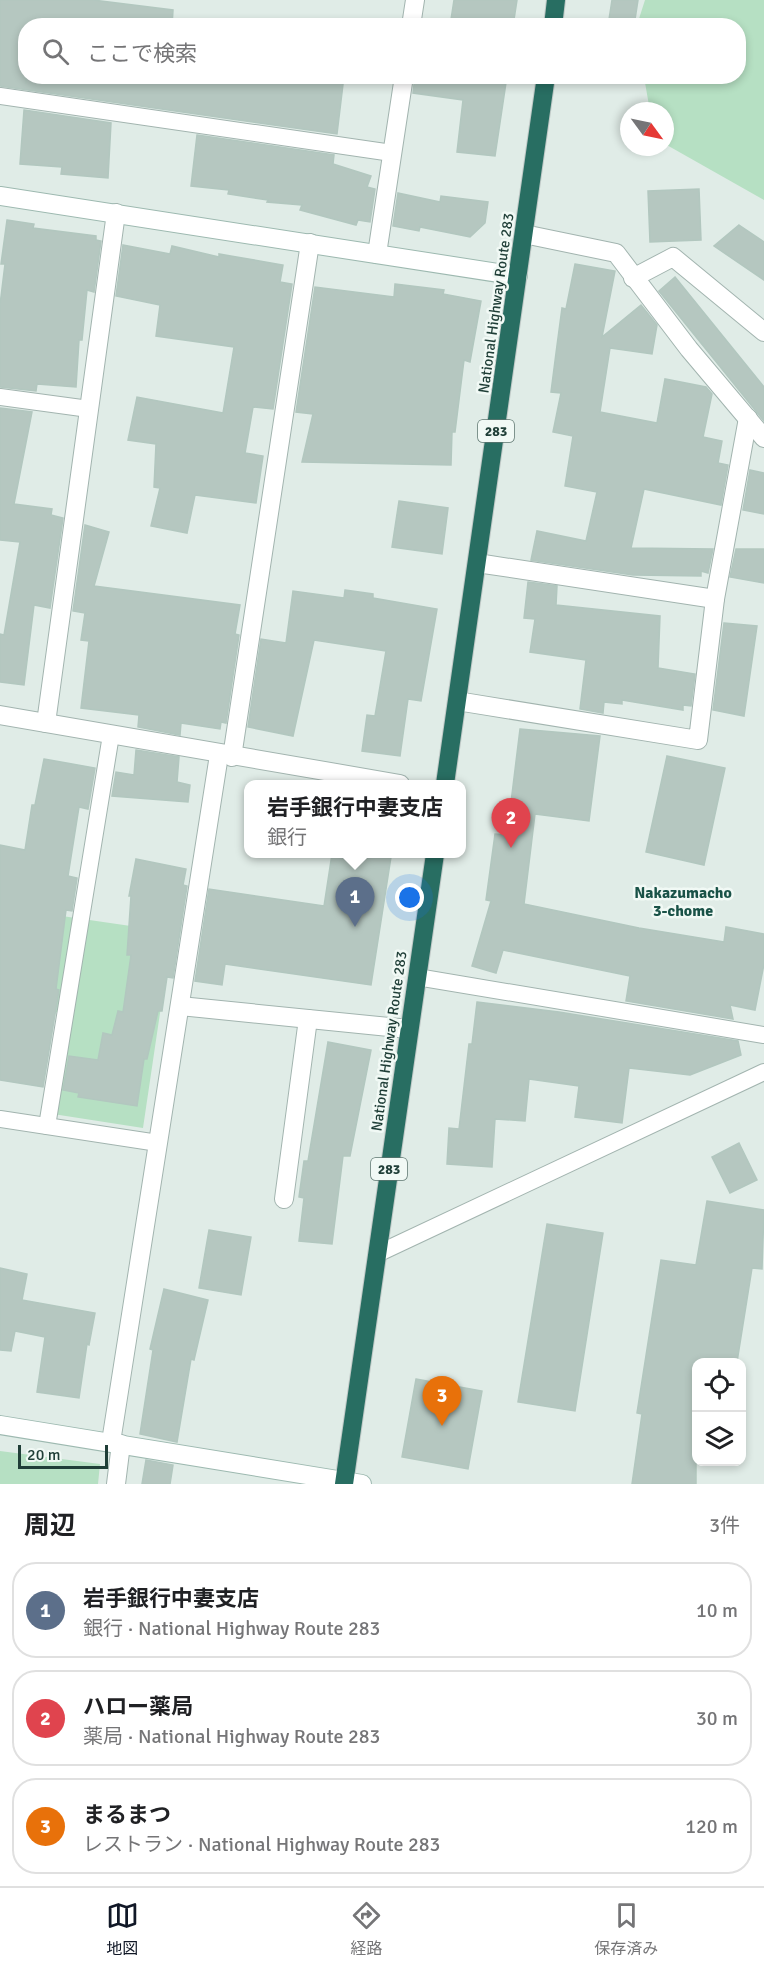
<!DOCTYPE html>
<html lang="ja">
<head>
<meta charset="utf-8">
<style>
	body { margin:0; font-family:Signika,"Noto Sans JP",sans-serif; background:#f2f2f2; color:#202124 }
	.controls { position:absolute; right:18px; bottom:18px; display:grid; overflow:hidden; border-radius:12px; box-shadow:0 3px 9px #0003 }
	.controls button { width:54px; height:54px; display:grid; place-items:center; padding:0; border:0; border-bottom:2px solid #e0e0e0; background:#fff; color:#202124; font:30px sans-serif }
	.compass { position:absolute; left:620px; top:102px; width:54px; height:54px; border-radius:50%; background:#fff; box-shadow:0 3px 9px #0003; rotate:123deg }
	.scale { position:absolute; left:18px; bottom:15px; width:90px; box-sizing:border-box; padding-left:6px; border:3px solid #1f3e37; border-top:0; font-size:16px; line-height:21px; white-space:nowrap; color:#1f3e37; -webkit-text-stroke:4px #f1f9f5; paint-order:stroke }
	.you { position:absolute; left:410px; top:898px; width:21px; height:21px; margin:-15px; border:4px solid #fff; border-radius:50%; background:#1a73e8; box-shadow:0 0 0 9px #1a73e833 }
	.badge { display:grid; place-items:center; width:39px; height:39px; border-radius:50%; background:#111827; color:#fff; font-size:20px; font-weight:700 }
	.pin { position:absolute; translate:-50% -50px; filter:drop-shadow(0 2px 3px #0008) }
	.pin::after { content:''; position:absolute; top:32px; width:21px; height:18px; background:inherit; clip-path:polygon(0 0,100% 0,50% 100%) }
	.popup { position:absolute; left:244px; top:780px; width:222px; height:78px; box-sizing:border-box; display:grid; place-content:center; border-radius:12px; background:#fff; filter:drop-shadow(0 2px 4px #0005); font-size:20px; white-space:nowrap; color:#757577 }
	.popup b { font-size:22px; color:#202124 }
	.popup::after { content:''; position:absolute; left:50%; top:100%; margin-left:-12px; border:12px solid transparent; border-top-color:#fff }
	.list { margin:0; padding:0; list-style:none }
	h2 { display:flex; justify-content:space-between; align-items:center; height:78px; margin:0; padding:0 24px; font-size:26px }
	h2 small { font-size:20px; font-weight:400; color:#757577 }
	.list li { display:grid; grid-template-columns:39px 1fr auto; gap:18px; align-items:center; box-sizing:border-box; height:96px; margin:0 12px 12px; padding:0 12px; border:2px solid #e0e0e0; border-radius:24px }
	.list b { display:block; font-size:22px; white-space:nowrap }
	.list p { margin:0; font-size:20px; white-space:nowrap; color:#757577 }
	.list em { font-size:20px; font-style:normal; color:#757577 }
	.icon { flex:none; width:33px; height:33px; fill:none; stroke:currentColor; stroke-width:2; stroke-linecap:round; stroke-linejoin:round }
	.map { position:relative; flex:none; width:764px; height:1484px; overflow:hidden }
	.search { position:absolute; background:#fff; box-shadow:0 3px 9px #0003; left:18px; right:18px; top:18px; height:66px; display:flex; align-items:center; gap:15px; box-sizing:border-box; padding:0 21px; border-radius:24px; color:#757577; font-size:22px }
	.sheet { height:402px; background:#fff }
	nav { display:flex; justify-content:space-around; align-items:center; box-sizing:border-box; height:84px; border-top:2px solid #e0e0e0; background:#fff; font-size:16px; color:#757577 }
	nav a { display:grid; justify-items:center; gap:3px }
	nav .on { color:#111827 }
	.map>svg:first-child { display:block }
	.green { fill:#b6e0c3 }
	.building { fill:#b5c7c0; stroke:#b2c7bf; stroke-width:1.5 }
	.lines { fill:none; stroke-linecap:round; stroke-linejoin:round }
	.lane-casing { stroke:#a2b4af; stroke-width:18 }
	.street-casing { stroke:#a2b4af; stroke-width:20 }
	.secondary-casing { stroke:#9db9b0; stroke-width:20 }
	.highway-casing { stroke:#c0c9c7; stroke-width:20 }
	.lane { stroke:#fff; stroke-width:16 }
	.street { stroke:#fff; stroke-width:18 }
	.secondary { stroke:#fff; stroke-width:18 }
	.highway { stroke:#286e62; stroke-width:18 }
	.labels { text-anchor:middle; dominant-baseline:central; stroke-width:5; stroke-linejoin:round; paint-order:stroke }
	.shield { fill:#f1f9f5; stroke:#5e7670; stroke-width:1.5 }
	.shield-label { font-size:14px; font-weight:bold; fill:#1f3e37 }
	.street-label { font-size:15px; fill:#1f3e37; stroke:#f1f9f5 }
	.neighbourhood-label { font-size:16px; font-weight:bold; fill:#195247; stroke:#f1f9f5 }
</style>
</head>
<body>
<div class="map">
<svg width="764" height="1484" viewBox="0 0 764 1484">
	<rect width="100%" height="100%" fill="#e0ece7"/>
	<!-- green -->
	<g class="green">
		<polygon points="645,0 764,0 764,200 665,144 665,111 650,111 644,77 738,76 738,26 637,25"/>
		<polygon points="0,907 172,932 143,1128 53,1114 68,1014 0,1004"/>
		<polygon points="0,1451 100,1464 98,1484 0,1484"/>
	</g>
	<!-- building -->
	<g class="building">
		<polygon points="0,0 93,0 173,10 172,26 26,26 26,84 26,76 344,76 337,134 0,86"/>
		<polygon points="454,0 517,0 513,26 450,26"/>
		<polygon points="612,0 638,0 634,26 608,26"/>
		<polygon points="415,76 507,76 495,156 457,152 463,100 413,93"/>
		<polygon points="24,110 111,123 108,178 61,174 62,167 20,164"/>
		<polygon points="197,135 334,155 333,164 371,176 367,187 375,189 370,222 358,220 356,225 300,210 302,205 267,202 268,200 228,194 229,190 191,186"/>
		<polygon points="699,189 701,240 650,242 648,191"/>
		<polygon points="398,193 440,202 441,196 488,202 485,223 470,237 420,227 419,231 393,226"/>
		<polygon points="7,220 34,224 33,228 96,236 96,240 101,241 94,292 87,290 82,340 79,340 76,387 37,384 36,391 0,387 0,305 5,264 1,264"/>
		<polygon points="739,225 764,242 764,280 714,246"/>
		<polygon points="123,245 170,254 172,246 219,257 219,254 283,265 280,282 292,284 273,409 253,407 245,453 263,456 256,503 195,495 187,533 151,526 160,488 154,487 156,444 128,440 137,397 223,413 234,347 156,336 160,305 116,296"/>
		<polygon points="575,264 615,271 602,337 641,305 657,325 652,354 610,348 600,412 657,423 665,379 706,387 712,394 703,437 722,441 718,463 728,465 721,505 644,489 631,548 713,549 708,573 701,571 701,576 633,575 531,560 537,531 586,541 597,492 565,486 573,436 553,432 561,393 551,392 556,353 562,308 566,309"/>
		<polygon points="675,277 764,387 764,421 659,291"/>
		<polygon points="395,284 444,290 443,294 481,301 470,362 464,360 455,432 452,432 451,465 302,462 313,414 296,412 315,287 394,297"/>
		<polygon points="0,408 32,412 14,504 52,509 51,515 63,518 50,608 34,605 24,685 0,682 0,634 4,635 20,542 0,540"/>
		<polygon points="750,470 764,473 764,514 743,510"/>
		<polygon points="399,501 448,508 442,554 392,547"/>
		<polygon points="85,525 109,532 94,586 240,605 235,634 239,635 226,723 221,722 220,729 181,723 180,735 138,727 139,715 81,708 89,641 81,640 85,613 73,611"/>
		<polygon points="736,549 764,549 764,583 730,577"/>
		<polygon points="528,582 557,586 556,605 660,616 658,668 695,674 691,706 683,705 683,710 622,700 622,704 604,702 603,713 580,709 586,660 530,652 535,619 524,618"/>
		<polygon points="345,590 373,594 373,598 437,609 421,701 408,699 400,756 362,751 367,715 375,716 386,651 314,640 293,736 248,727 261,639 286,643 293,591 344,598"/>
		<polygon points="724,623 757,626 744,716 713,710"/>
		<polygon points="520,729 600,736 589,821 535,814 524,904 639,928 724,942 726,927 764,934 764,964 755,1010 730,1005 733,1019 626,1001 630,976 503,950 496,973 472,966 491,901 486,900 495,834 507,835"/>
		<polygon points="136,750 179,757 177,782 190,785 188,802 112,796 116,772 134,775"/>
		<polygon points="667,756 725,768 704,865 646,852"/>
		<polygon points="44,759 95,768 88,809 79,807 68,876 77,878 72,911 66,910 56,989 59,990 43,1087 0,1080 0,845 25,850 32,805 35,805"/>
		<polygon points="332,854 391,857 371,985 225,964 222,985 195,981 209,889 324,906"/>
		<polygon points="136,859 186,869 183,885 187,886 173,978 167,977 162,1011 158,1011 147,1059 144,1059 137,1106 78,1097 79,1093 63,1090 69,1056 98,1060 103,1033 112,1035 118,1011 123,1012 131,955 127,955 131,896 129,896"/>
		<polygon points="477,1002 559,1012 738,1041 741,1055 690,1075 629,1068 622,1123 575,1117 579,1086 529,1079 525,1121 495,1119 492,1167 447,1164 449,1128 459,1129 469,1044 472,1044"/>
		<polygon points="328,1042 371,1050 350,1156 343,1156 332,1244 299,1241 304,1198 299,1197 304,1161 308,1161"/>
		<polygon points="739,1143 757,1180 730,1193 712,1157"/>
		<polygon points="707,1201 764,1210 762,1269 752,1268 737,1362 696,1362 696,1484 632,1484 642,1414 637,1413 661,1260 696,1265"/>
		<polygon points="547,1224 603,1233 575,1411 518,1402"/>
		<polygon points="209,1230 251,1237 241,1295 199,1288"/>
		<polygon points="0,1268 27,1274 22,1300 95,1313 89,1345 87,1344 79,1398 37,1392 45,1337 15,1331 11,1351 0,1350"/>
		<polygon points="164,1289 208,1300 194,1360 191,1359 177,1442 140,1434 153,1350 150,1349"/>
		<polygon points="416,1379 482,1391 468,1469 402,1457"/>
		<polygon points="146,1460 173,1465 170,1484 142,1484"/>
	</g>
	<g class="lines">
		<defs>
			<g id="lane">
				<polyline points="0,96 392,153"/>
				<polyline points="0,397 89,409"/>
				<polyline points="417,977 764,1035"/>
				<polyline points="0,1119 158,1143"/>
				<polyline points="47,1126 111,735"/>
				<polyline points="377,1254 764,1072"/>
			</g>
			<g id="street">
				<polyline points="411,26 415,0"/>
				<polyline points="524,234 616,253 689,349 764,438"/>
				<polyline points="377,254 404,76"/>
				<polyline points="633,278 673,257 764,332"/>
				<polyline points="477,563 715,599"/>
				<polyline points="457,701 698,740 715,599 748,418"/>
				<polyline points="0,715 400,784"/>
				<polyline points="46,723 116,213"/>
				<polyline points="232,757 310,243"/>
				<polyline points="180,1006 409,1029"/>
				<polyline points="284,1199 308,1019"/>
				<polyline points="111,1442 219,755"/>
				<polyline points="116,1484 121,1444"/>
			</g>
			<g id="secondary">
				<polyline points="0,196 518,276"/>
				<polyline points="0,1425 362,1484"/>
			</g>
			<g id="highway">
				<polyline points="553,26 556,0"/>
				<polyline points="445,784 546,76"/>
				<polyline points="344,1484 435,854"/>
			</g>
		</defs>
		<!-- lane casing -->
		<use href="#lane" class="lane-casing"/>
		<!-- street casing -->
		<use href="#street" class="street-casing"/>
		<!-- secondary casing -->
		<use href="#secondary" class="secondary-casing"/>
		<!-- highway casing -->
		<use href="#highway" class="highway-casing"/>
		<!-- lane -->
		<use href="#lane" class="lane"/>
		<!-- street -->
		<use href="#street" class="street"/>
		<!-- secondary -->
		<use href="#secondary" class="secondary"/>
		<!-- highway -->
		<use href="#highway" class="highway"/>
	</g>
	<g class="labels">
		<!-- shield labels -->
		<g class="shield">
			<rect x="478" y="420" width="36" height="22" rx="4.5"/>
			<rect x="371" y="1158" width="36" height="22" rx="4.5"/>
		</g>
		<g class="shield-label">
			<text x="496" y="431">283</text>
			<text x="389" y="1169">283</text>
		</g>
		<!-- street labels -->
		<g class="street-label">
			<text transform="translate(496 303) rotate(-82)">National Highway Route 283</text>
			<text transform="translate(389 1041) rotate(-82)">National Highway Route 283</text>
		</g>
		<!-- neighbourhood labels -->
		<g class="neighbourhood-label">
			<text x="683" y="893">Nakazumacho<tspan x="683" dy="18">3-chome</tspan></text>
		</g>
	</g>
</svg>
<div class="controls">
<button><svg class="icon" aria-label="locate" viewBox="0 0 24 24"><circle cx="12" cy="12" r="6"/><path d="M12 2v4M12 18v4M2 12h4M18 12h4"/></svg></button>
<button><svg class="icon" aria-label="layers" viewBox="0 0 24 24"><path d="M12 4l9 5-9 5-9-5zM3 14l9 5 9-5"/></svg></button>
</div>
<svg class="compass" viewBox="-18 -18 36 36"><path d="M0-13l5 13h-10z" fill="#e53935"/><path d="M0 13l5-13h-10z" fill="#757577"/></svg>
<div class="scale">20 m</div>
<div class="you"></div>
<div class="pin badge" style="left:355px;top:927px;background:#5c6f8a">1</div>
<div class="popup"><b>岩手銀行中妻支店</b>銀行</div>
<div class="pin badge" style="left:511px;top:848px;background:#e0444e">2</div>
<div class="pin badge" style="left:442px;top:1426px;background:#e8710a">3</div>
<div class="search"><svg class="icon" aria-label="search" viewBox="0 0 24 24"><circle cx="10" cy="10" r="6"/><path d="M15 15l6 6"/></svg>ここで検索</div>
</div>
<section class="sheet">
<h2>周辺<small>3件</small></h2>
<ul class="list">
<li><span class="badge" style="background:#5c6f8a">1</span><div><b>岩手銀行中妻支店</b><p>銀行 · National Highway Route 283</p></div><em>10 m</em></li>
<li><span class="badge" style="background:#e0444e">2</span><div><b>ハロー薬局</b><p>薬局 · National Highway Route 283</p></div><em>30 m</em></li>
<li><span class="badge" style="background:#e8710a">3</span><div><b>まるまつ</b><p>レストラン · National Highway Route 283</p></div><em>120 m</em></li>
</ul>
</section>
<nav>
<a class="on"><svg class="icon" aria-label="map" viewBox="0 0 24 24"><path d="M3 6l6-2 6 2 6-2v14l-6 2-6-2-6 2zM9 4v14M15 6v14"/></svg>地図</a>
<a><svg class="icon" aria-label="directions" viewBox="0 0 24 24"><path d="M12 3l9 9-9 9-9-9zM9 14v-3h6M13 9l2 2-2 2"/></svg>経路</a>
<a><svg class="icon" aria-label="saved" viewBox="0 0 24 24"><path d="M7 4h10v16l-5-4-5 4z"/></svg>保存済み</a>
</nav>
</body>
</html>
